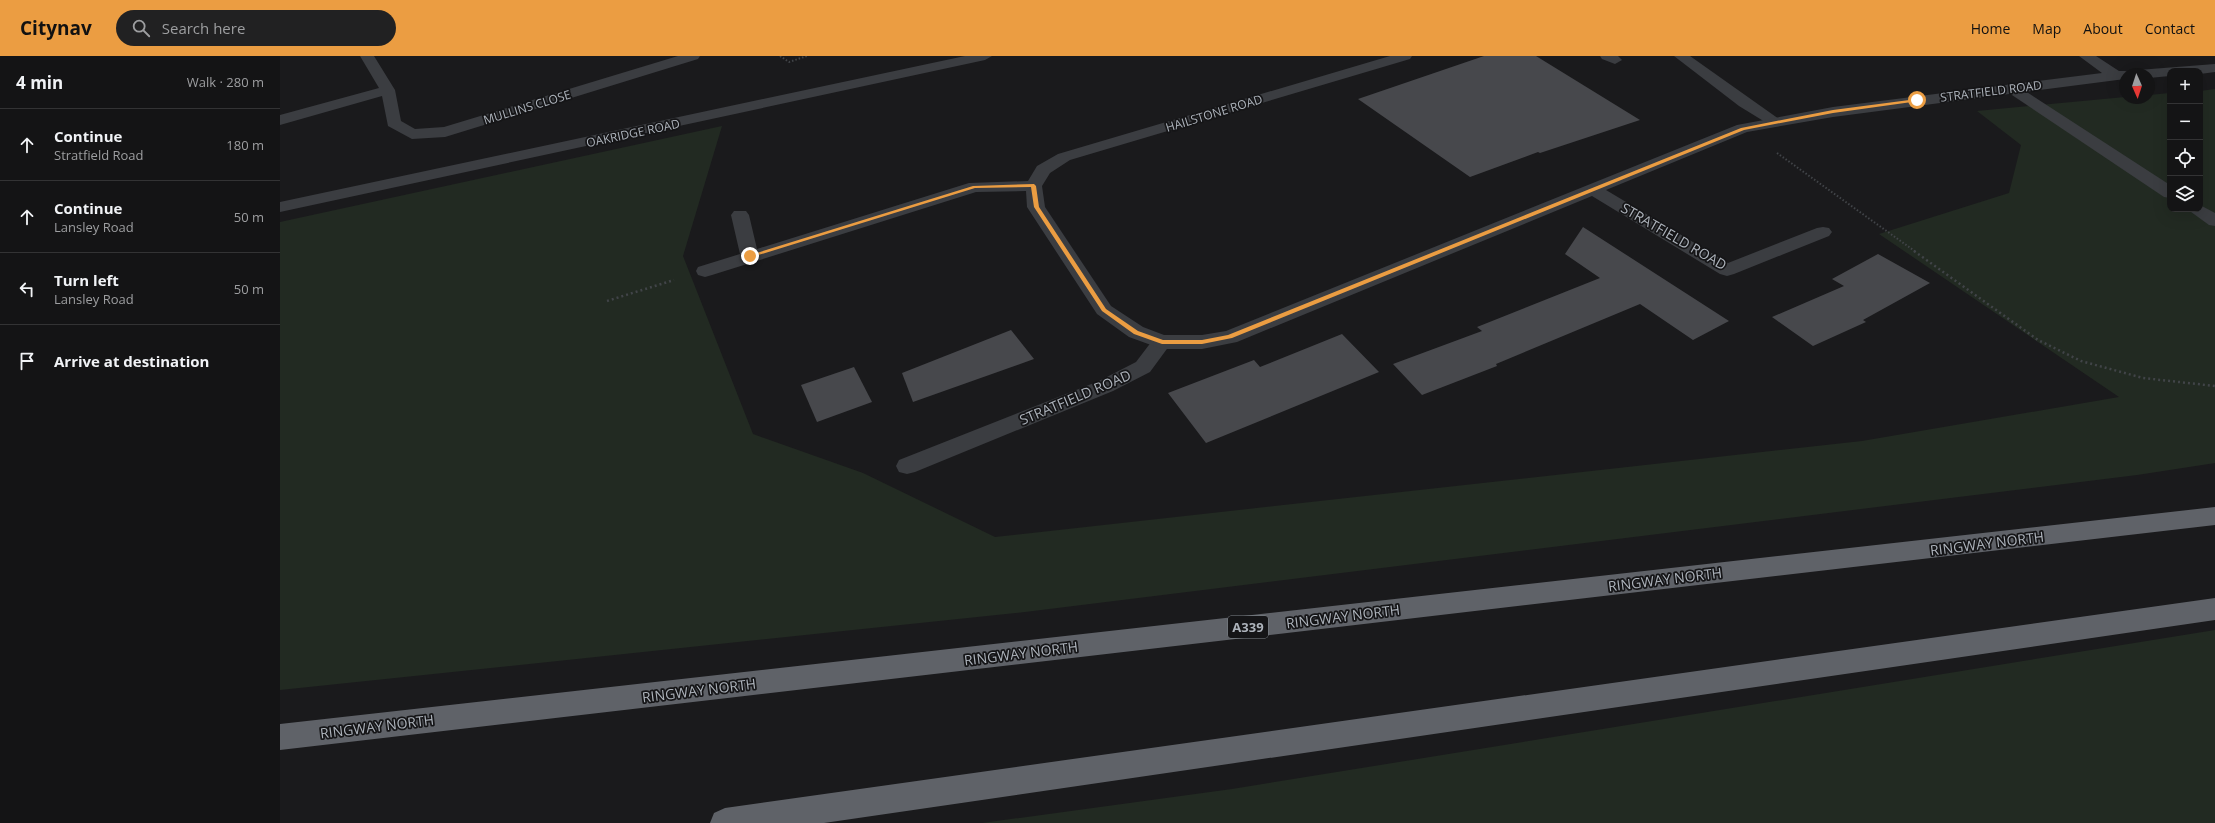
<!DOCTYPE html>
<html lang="en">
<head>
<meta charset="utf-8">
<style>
	body { margin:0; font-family:"Open Sans",sans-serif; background:#212122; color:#f1f3f6 }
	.controls { position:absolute; right:12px; top:12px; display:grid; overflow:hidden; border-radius:8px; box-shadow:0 4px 16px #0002 }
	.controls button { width:36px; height:36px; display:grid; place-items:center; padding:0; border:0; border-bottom:1px solid #333334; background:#141415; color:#f1f3f6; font:20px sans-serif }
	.compass { position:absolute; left:1839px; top:12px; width:36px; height:36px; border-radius:50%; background:#141415; box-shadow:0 4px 16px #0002; rotate:177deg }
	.stop { position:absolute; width:12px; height:12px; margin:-9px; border:3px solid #eb9d42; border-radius:50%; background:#fff }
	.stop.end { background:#eb9d42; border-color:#fff; box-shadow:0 1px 4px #0008 }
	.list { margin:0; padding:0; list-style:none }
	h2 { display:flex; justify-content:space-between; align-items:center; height:52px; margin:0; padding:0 16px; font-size:17px }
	h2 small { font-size:13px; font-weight:400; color:#9d9ea0 }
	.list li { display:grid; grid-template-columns:26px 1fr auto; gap:12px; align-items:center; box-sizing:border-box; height:72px; padding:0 16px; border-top:1px solid #333334 }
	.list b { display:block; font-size:15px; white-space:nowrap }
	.list p { margin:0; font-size:13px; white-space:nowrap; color:#9d9ea0 }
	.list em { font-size:13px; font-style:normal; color:#9d9ea0 }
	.icon { flex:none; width:22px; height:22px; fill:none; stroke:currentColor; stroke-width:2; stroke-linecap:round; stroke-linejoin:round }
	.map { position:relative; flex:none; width:1935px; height:767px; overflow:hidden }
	header { display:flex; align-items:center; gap:24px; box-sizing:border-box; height:56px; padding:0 20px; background:#eb9d42; color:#111 }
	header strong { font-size:19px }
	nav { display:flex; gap:22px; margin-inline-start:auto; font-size:14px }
	.search { width:280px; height:36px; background:#212122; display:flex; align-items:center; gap:10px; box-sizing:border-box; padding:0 14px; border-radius:22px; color:#9d9ea0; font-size:15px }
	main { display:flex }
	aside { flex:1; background:#141415 }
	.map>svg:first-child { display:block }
	.green { fill:#222a22 }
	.building { fill:#47484c }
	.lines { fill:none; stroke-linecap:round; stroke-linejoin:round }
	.path-far1 { stroke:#414448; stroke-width:2; stroke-dasharray:1.5 2; stroke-linecap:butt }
	.path { stroke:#414448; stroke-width:2.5; stroke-dasharray:2 3; stroke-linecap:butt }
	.service { fill:#3b3d41; fill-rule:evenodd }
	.minor { fill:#3b3d41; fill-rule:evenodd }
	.tertiary { fill:#3b3d41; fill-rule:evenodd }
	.trunk { fill:#5f6268; fill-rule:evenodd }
	.route { fill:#eb9d42 }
	.labels { text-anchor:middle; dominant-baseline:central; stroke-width:3.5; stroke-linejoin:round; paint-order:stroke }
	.far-street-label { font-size:12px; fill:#adb3bb; stroke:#151517 }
	.shield { fill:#151517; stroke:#7f848a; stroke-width:1 }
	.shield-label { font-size:13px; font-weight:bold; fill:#adb3bb }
	.street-label { font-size:14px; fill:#adb3bb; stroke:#151517 }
</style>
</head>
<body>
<header>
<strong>Citynav</strong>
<div class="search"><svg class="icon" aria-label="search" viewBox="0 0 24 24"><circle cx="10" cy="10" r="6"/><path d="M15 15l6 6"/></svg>Search here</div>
<nav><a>Home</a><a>Map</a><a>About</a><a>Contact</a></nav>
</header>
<main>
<aside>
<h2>4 min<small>Walk · 280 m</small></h2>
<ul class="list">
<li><svg class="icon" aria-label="ahead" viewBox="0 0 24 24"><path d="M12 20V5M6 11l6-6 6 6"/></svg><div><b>Continue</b><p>Stratfield Road</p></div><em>180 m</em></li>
<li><svg class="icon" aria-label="ahead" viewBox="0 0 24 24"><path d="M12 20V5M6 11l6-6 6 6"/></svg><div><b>Continue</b><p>Lansley Road</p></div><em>50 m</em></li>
<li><svg class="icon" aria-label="left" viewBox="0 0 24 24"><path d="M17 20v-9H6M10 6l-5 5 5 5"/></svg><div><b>Turn left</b><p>Lansley Road</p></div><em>50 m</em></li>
<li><svg class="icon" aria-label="arrive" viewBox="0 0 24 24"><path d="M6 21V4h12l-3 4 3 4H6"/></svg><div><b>Arrive at destination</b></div></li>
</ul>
</aside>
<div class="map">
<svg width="1935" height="767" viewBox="0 0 1935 767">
	<rect width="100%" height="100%" fill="#1a1a1c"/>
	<!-- green -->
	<g class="green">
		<polygon points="1935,33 1935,407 1857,419 745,556 0,634 0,166 442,70 403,200 473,378 583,417 715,481 1582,385 1839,341 1599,178 1729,137 1741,89 1697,55 1845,41 1869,42 1869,39 1890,37 1890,153 1920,153 1920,35"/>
		<polygon points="1935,574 1935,767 702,767 952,733"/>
	</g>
	<!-- building -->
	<g class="building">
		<polygon points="1204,0 1256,0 1360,64 1260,97 1258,96 1190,121 1078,43"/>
		<polygon points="1303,171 1449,265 1413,284 1360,248 1216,308 1217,310 1142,339 1113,308 1202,275 1197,271 1320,222 1285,198"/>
		<polygon points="1598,198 1650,227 1583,264 1586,266 1533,290 1492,261 1564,230 1552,223"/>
		<polygon points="731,274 754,303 633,346 622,317"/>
		<polygon points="1062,278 1099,316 926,387 888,337 974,304 980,311"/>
		<polygon points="574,311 592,346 537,366 521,329"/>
	</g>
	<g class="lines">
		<!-- path-far1 -->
		<g class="path-far1">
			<polyline points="500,0 509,6 527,0"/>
			<polyline points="1497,97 1636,196"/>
		</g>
		<!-- path -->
		<g class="path">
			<polyline points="1634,195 1758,284 1801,305 1863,322 1935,330"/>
			<polyline points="327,245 394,224"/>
		</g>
		<!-- service -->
		<g class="service">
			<polygon points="1320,0 1338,0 1342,4 1335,8 1322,3"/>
			<polygon points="1394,0 1410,0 1503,66 1500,69 1490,69 1459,50"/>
			<polygon points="1731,28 1736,29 1890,129 1890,142 1884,141 1726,35 1724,32 1726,29"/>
			<polygon points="1920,149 1935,157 1935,170 1929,169 1907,153 1920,153"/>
			<polygon points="882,279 889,281 892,286 870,316 833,335 635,416 627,418 619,416 616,410 619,404 819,325 856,306 875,281"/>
		</g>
		<!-- minor -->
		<g class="minor">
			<polygon points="80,0 94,0 115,34 121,65 135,73 164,71 398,0 420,0 418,3 165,81 132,83 108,70 102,40 0,69 0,59 99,32"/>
			<polygon points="1110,0 1132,0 1130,3 790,104 770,117 762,130 765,151 831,250 863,271 884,279 922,279 946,275 1457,69 1553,51 1822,17 1799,0 1816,0 1839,15 1845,15 1851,17 1858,14 1935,8 1935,16 1920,18 1920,15 1890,15 1890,20 1869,22 1869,18 1845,18 1845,23 1553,61 1467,76 1326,134 1448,207 1537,172 1543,171 1549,172 1552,176 1549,180 1454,218 1447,220 1440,218 1312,140 957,286 922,293 882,293 849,281 817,258 747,151 746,135 696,136 432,219 425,221 418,219 416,215 418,211 460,198 451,159 454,155 466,155 469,159 477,193 689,127 748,125 757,110 778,98"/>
		</g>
		<!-- tertiary -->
		<polygon class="tertiary" points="685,0 712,0 705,4 0,156 0,146"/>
		<!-- trunk -->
		<g class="trunk">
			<polygon points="1935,451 1935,469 0,694 0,668"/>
			<polygon points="1935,542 1935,564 544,767 430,767 434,757 445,752"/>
		</g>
	</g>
	<!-- route -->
	<polygon class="route" points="1637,43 1639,45 1553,57 1464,74 952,282 922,288 882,288 854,278 822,255 754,151 751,131 695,132 472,201 467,200 693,130 754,128 756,130 759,151 826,253 858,275 883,284 922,284 948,279 1461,72 1553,54"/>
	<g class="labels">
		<!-- far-street labels -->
		<g class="far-street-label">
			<text transform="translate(1711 35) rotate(-7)">STRATFIELD ROAD</text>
			<text transform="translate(247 51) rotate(-17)">MULLINS CLOSE</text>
			<text transform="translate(934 57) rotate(-17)">HAILSTONE ROAD</text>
			<text transform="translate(353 77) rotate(-12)">OAKRIDGE ROAD</text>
		</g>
		<!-- shield labels -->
		<rect class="shield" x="948" y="560" width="40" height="22" rx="3"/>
		<g class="shield-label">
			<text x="968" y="571">A339</text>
		</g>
		<!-- street labels -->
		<g class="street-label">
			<text transform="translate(1394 180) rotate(30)">STRATFIELD ROAD</text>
			<text transform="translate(795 341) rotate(-23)">STRATFIELD ROAD</text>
			<text transform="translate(1707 487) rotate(-7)">RINGWAY NORTH</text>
			<text transform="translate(1385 523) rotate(-7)">RINGWAY NORTH</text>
			<text transform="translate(1063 560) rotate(-7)">RINGWAY NORTH</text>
			<text transform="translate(741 597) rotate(-7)">RINGWAY NORTH</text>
			<text transform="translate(419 634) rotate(-7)">RINGWAY NORTH</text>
			<text transform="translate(97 670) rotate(-7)">RINGWAY NORTH</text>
		</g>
	</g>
</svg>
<div class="controls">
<button>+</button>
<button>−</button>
<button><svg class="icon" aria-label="locate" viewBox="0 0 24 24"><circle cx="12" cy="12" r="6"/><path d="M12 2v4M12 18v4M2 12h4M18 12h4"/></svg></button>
<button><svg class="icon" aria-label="layers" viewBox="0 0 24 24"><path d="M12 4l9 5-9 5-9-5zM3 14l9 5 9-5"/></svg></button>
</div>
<svg class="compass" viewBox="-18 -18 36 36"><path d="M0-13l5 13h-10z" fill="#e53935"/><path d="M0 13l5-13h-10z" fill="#9d9ea0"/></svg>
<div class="stop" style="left:1637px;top:44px"></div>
<div class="stop end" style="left:470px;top:200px"></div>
</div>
</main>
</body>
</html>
